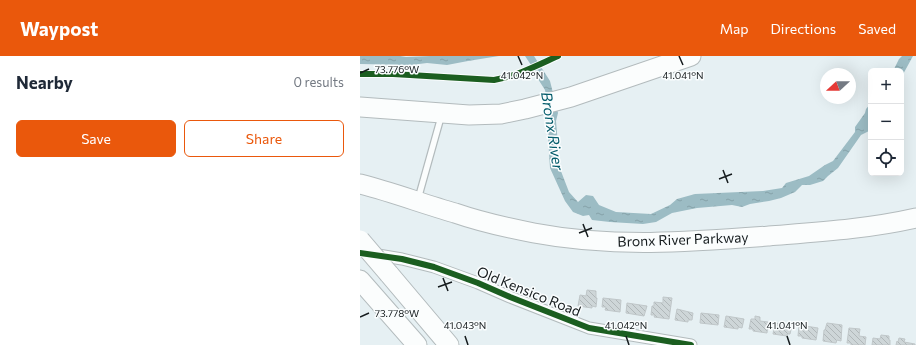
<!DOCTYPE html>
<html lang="en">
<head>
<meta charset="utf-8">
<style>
	body { margin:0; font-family:Commissioner,sans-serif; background:#f2f2f3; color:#1f2937 }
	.controls { position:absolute; right:12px; top:12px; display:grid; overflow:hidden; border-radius:6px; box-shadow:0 4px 16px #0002 }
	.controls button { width:36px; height:36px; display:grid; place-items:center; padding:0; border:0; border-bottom:1px solid #e0e1e3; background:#fff; color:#1f2937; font:20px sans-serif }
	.compass { position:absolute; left:460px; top:12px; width:36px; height:36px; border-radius:50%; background:#fff; box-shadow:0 4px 16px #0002; rotate:249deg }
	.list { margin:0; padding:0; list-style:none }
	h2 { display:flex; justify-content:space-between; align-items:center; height:52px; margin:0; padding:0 16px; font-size:17px }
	h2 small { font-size:13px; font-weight:400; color:#747a83 }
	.actions { display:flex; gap:8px; padding:12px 16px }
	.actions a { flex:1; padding:9px 0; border:1px solid #ea580c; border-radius:6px; text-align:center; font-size:14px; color:#ea580c }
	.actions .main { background:#ea580c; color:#fff }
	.icon { flex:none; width:22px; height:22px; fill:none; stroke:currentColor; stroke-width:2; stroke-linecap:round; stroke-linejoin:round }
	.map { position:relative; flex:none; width:556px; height:289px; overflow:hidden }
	header { display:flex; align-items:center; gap:24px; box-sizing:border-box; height:56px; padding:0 20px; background:#ea580c; color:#fff }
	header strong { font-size:19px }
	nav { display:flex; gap:22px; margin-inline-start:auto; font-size:14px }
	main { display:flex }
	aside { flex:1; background:#fff }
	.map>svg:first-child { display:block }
	.water { fill:url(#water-ripples) }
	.building { fill:url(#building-back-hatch); stroke:#c0c7c9 }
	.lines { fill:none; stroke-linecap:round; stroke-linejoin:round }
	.lane-casing { stroke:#b3bbbd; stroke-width:8 }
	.street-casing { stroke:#b3bbbd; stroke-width:13 }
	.highway-casing { stroke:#b3bbbd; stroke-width:21 }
	.lane { stroke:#fbfdfd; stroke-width:5.5 }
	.street { stroke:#fbfdfd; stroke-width:11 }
	.highway { stroke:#fbfdfd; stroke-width:19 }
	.highway-bridge-casing { stroke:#b3bbbd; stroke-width:21; stroke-linecap:butt }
	.highway-bridge { stroke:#fbfdfd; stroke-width:19 }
	.cycleway-casing { stroke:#fafdfe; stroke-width:8 }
	.cycleway { stroke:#1b5e20; stroke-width:6 }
	.ticks { fill:none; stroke:#151b1d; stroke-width:1.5 }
	.labels { text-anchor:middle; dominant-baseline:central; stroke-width:3; stroke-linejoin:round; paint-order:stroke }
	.street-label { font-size:14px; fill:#151b1d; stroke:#fafdfe }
	.water-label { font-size:15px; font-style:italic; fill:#055d6c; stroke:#fafdfe }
	.ticks-label { font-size:10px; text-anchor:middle; fill:#151b1d; stroke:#fafdfe; stroke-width:3; stroke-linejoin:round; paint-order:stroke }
</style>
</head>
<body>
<header>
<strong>Waypost</strong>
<nav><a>Map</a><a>Directions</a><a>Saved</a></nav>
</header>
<main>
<aside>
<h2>Nearby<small>0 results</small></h2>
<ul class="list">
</ul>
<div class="actions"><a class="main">Save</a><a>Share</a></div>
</aside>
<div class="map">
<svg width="556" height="289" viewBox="0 0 556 289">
	<defs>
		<pattern id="water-ripples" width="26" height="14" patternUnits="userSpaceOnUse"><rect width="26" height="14" fill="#9cbcc4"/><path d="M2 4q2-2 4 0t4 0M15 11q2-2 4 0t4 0" fill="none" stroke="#86a1a8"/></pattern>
		<pattern id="building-back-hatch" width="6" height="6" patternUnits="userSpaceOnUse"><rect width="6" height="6" fill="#ced6d8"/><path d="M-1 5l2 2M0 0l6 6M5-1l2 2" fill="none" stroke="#b0b7b9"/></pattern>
	</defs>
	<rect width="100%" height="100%" fill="#e6f0f3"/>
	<!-- water -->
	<g class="water">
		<polygon points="0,0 40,0 46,1 70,0 139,0 108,5 87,9 67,7 51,9 0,8"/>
		<polygon points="165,0 174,0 190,25 198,57 196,65 198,88 194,97 209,136 218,146 226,139 233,140 239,149 256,156 291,158 310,149 317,143 335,138 403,135 422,132 426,127 449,120 465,109 473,105 495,76 495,71 505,57 506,53 511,47 511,66 509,75 501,79 478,112 468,120 463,125 450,129 442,129 435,136 421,142 409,145 390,148 382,151 372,149 337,152 312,157 296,166 283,168 250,166 232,164 229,159 223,160 213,156 205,145 190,112 188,81 191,64 185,34 178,23 171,9"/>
		<polygon points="542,0 553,0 541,22 541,15 533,15 539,3"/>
	</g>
	<!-- building -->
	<g class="building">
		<polygon points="227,234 236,235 236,242 237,242 236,251 232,250 232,252 218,250 220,239 226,240"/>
		<polygon points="303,241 312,242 309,263 294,261 295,259 291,259 292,250 294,250 294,246 303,247"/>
		<polygon points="243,242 261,244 260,256 245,254 246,251 242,251"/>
		<polygon points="267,247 287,250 284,260 266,257"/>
		<polygon points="317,253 333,257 332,264 328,264 328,266 315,264"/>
		<polygon points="341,257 359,259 358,269 340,267"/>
		<polygon points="366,260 384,263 382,272 378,271 378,273 364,271"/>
		<polygon points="395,260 400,261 400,265 408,266 407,277 393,275 393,273 389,273 391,263 395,263"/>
		<polygon points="415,267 432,269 430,278 427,278 427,280 413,278"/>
		<polygon points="467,267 482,269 481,285 477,284 476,287 463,285 464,274 465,274"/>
		<polygon points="439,269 458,272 456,284 442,282 442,280 438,280"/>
		<polygon points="489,272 500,273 499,280 506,281 505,289 491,289 491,287 487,287"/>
		<polygon points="521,279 529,280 529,284 530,284 530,289 512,289 513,282 520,283"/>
		<polygon points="539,282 545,283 544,286 555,288 555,289 536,289 537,285 538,286"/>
	</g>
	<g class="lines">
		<defs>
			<polyline id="lane" points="58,143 81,61"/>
			<polyline id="street" points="12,198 42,203 74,211 118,227 150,241 229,272 331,289"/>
			<g id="highway">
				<polyline points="0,51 109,59 141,58 165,53 211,41 331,0"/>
				<path d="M0,128C32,136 63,148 95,157C121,166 148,172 174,177C253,192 330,186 409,180C458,176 508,173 556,162"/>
				<polyline points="29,218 89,289"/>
				<polyline points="0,224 57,289"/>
			</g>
		</defs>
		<!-- lane casing -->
		<use href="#lane" class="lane-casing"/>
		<!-- street casing -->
		<use href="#street" class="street-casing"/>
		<!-- highway casing -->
		<use href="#highway" class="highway-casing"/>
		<!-- lane -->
		<use href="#lane" class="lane"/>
		<!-- street -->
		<use href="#street" class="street"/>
		<!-- highway -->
		<use href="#highway" class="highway"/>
		<defs>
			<polyline id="highway-bridge" points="0,184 29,218"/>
		</defs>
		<!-- highway-bridge casing -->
		<use href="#highway-bridge" class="highway-bridge-casing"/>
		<!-- highway-bridge -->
		<use href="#highway-bridge" class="highway-bridge"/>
		<defs>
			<g id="cycleway">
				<path d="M0,18H33L134,24C157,20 178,9 198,0"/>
				<polyline points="0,197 42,203 74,211 118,227 150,241 229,272 331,289"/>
			</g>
		</defs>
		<!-- cycleway casing -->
		<use href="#cycleway" class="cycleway-casing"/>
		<!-- cycleway -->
		<use href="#cycleway" class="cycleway"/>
	</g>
	<!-- ticks -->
	<path class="ticks" d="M158,0L162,9M319,0L323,9M0,17L9,13M363,114L368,127M359,123L372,118M223,168L228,181M219,177L232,172M83,222L88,235M78,231L92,226M0,261L9,257M105,280L108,289M266,280L269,289M427,280L430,289"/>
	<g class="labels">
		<!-- street labels -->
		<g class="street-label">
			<text transform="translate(323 183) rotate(-2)">Bronx River Parkway</text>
			<text transform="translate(169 235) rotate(22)">Old Kensico Road</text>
		</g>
		<!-- water labels -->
		<g class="water-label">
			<text transform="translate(193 75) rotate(81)">Bronx River</text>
		</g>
	</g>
	<g class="ticks-label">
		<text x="37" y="17">73.776°W</text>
		<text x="162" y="23">41.042°N</text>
		<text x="323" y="23">41.041°N</text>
		<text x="37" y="261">73.778°W</text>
		<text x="105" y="273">41.043°N</text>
		<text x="266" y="273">41.042°N</text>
		<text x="427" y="273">41.041°N</text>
	</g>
</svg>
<div class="controls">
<button>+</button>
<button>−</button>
<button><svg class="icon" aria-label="locate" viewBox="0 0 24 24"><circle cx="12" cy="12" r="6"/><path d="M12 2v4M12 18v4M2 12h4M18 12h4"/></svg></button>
</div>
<svg class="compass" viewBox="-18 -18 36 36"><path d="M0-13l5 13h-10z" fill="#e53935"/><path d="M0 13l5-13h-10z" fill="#747a83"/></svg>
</div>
</main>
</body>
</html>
